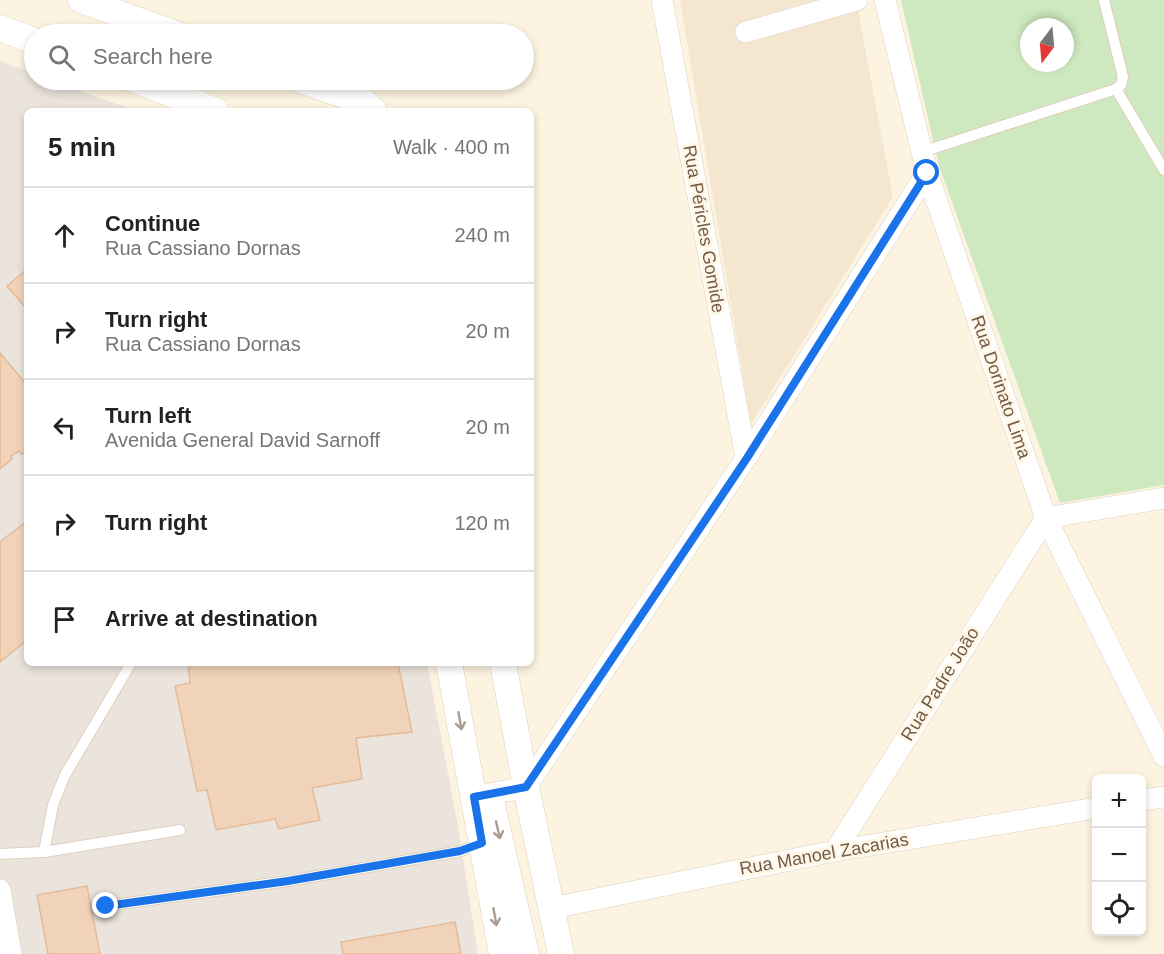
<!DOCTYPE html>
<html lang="en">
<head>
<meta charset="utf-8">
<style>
	body { margin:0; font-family:Helvetica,sans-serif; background:#f2f2f2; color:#222 }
	.controls { position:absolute; right:18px; bottom:18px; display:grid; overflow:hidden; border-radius:9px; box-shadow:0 3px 9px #0003 }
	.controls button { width:54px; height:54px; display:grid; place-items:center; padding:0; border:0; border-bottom:2px solid #e0e0e0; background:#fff; color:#222; font:30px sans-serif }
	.compass { position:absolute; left:1020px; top:18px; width:54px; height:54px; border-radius:50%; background:#fff; box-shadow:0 3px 9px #0003; rotate:196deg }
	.stop { position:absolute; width:18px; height:18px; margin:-14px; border:4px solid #1a73e8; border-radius:50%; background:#fff }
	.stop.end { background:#1a73e8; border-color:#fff; box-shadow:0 2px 6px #0008 }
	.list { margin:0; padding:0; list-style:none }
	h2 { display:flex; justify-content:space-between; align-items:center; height:78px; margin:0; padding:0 24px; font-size:26px }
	h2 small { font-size:20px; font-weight:400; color:#767676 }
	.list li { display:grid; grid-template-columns:39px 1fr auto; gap:18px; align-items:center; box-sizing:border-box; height:96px; padding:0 24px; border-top:2px solid #e0e0e0 }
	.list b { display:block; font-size:22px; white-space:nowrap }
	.list p { margin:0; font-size:20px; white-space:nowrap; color:#767676 }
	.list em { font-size:20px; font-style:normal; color:#767676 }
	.icon { flex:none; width:33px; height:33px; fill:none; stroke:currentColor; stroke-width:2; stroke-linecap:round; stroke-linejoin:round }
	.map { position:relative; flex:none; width:1164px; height:954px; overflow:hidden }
	.search { position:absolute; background:#fff; box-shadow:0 3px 9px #0003; left:24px; top:24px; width:510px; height:66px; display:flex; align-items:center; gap:15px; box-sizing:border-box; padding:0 21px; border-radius:33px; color:#767676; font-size:22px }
	.panel { position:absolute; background:#fff; box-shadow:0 3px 9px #0003; left:24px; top:108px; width:510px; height:558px; border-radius:9px }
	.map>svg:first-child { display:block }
	.residential { fill:#f4e6cf }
	.industrial { fill:#ebe4dc }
	.green { fill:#cee9c0; fill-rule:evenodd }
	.building { fill:#f1d3b9; stroke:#e4bb99; stroke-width:1.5 }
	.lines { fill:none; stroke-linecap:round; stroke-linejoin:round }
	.service-casing { stroke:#e0d0bd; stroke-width:12 }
	.minor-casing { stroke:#e0d0bd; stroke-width:22 }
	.tertiary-casing { stroke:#e0d0bd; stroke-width:27 }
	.service { stroke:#fff; stroke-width:10 }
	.minor { stroke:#fff; stroke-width:21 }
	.tertiary { stroke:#fff; stroke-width:26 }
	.oneway { stroke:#ab9c91 }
	.route { stroke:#1a73e8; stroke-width:8 }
	.labels { text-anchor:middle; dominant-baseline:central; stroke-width:6; stroke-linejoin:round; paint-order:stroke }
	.street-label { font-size:18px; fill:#735a48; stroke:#fff7e7 }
</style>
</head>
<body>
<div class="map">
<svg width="1164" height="954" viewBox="0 0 1164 954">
	<rect width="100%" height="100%" fill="#fcf3e1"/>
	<!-- residential -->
	<polygon class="residential" points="680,0 856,0 893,197 751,424"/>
	<!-- industrial -->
	<polygon class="industrial" points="0,61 34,74 34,80 50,80 136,111 27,111 27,663 427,663 458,826 478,954 0,954"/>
	<!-- green -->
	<path class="green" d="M901,0H1164V485L1060,503L939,166ZM1029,27H1065V63H1029Z"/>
	<!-- building -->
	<g class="building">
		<polygon points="27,269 27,309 7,286"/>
		<polygon points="0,353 27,385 27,451 22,454 19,451 11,456 12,459 0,469"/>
		<polygon points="27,521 27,640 0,662 0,542"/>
		<polygon points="188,663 398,663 412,732 356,738 362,779 312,788 320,820 279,829 275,819 216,830 207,790 197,791 175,686 190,683"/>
		<polygon points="87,886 100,954 48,954 37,895"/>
		<polygon points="455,922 461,954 343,954 341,942"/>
	</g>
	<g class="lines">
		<defs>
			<g id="service">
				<polyline points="1116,89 1164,170"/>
				<polyline points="922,152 1116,89 1121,85 1123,77 1104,0"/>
				<polyline points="44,852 53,805 64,777 131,663"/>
				<polyline points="0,854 44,852 180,830"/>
				<polyline points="106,906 288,881 461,851 482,843"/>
			</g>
			<g id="minor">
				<polyline points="662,0 746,458"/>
				<polyline points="885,0 927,173 1046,518 1164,756"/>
				<polyline points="746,32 857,0"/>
				<polyline points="474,797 526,787 746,458 927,173"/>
				<polyline points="1142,800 1164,797"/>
				<polyline points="835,851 1046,518 1164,498"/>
				<polyline points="0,890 11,954"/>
				<polyline points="552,908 835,851 1096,808"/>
			</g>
			<g id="tertiary">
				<polyline points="81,0 176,34"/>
				<polyline points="0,28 34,41"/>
				<polyline points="135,80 216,111"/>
				<polyline points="300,80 364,102 374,111"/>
				<polyline points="449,663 502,954"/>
				<polyline points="503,663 526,787 561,954"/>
				<polyline points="490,797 526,954"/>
			</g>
		</defs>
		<!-- service casing -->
		<use href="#service" class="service-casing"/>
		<!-- minor casing -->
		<use href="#minor" class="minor-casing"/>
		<!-- tertiary casing -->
		<use href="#tertiary" class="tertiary-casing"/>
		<!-- service -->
		<use href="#service" class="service"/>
		<!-- minor -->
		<use href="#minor" class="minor"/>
		<!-- tertiary -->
		<use href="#tertiary" class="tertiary"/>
	</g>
	<!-- one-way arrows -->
	<defs><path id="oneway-shaft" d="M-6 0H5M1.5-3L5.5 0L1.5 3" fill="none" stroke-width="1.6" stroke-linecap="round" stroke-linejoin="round" transform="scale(1.5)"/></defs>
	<g class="oneway">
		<use href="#oneway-shaft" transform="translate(460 721) rotate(80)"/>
		<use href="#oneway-shaft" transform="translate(498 830) rotate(77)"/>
		<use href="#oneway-shaft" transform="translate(495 917) rotate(80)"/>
	</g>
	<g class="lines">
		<!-- route -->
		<polyline class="route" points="106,906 288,881 460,851 482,843 474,797 526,787 747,458 927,173"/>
	</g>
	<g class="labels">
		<!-- street labels -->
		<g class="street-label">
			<text transform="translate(704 229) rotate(80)">Rua Péricles Gomide</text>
			<text transform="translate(1001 387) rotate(71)">Rua Dorinato Lima</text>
			<text transform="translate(940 684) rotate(-58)">Rua Padre João</text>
			<text transform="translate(824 854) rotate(-10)">Rua Manoel Zacarias</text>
		</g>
	</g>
</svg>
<div class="controls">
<button>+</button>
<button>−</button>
<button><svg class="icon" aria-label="locate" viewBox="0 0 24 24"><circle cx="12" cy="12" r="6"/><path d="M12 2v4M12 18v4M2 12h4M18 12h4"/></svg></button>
</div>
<svg class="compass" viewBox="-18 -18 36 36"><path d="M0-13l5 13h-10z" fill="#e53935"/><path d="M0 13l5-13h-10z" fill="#767676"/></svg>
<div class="stop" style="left:927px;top:173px"></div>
<div class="stop end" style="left:106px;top:906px"></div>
<div class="search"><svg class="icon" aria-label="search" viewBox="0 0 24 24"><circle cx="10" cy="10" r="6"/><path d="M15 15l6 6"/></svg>Search here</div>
<section class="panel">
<h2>5 min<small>Walk · 400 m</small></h2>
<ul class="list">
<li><svg class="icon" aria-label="ahead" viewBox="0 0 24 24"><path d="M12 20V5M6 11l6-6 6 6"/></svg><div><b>Continue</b><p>Rua Cassiano Dornas</p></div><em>240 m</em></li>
<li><svg class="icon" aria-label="right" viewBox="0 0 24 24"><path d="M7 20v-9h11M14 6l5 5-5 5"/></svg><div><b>Turn right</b><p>Rua Cassiano Dornas</p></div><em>20 m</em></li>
<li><svg class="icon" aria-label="left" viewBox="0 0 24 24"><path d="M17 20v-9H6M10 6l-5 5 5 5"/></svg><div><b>Turn left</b><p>Avenida General David Sarnoff</p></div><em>20 m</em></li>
<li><svg class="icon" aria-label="right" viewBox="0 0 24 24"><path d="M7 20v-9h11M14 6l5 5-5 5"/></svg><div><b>Turn right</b></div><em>120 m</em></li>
<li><svg class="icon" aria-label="arrive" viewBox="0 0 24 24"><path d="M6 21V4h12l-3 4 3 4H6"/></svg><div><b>Arrive at destination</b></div></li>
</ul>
</section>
</div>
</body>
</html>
